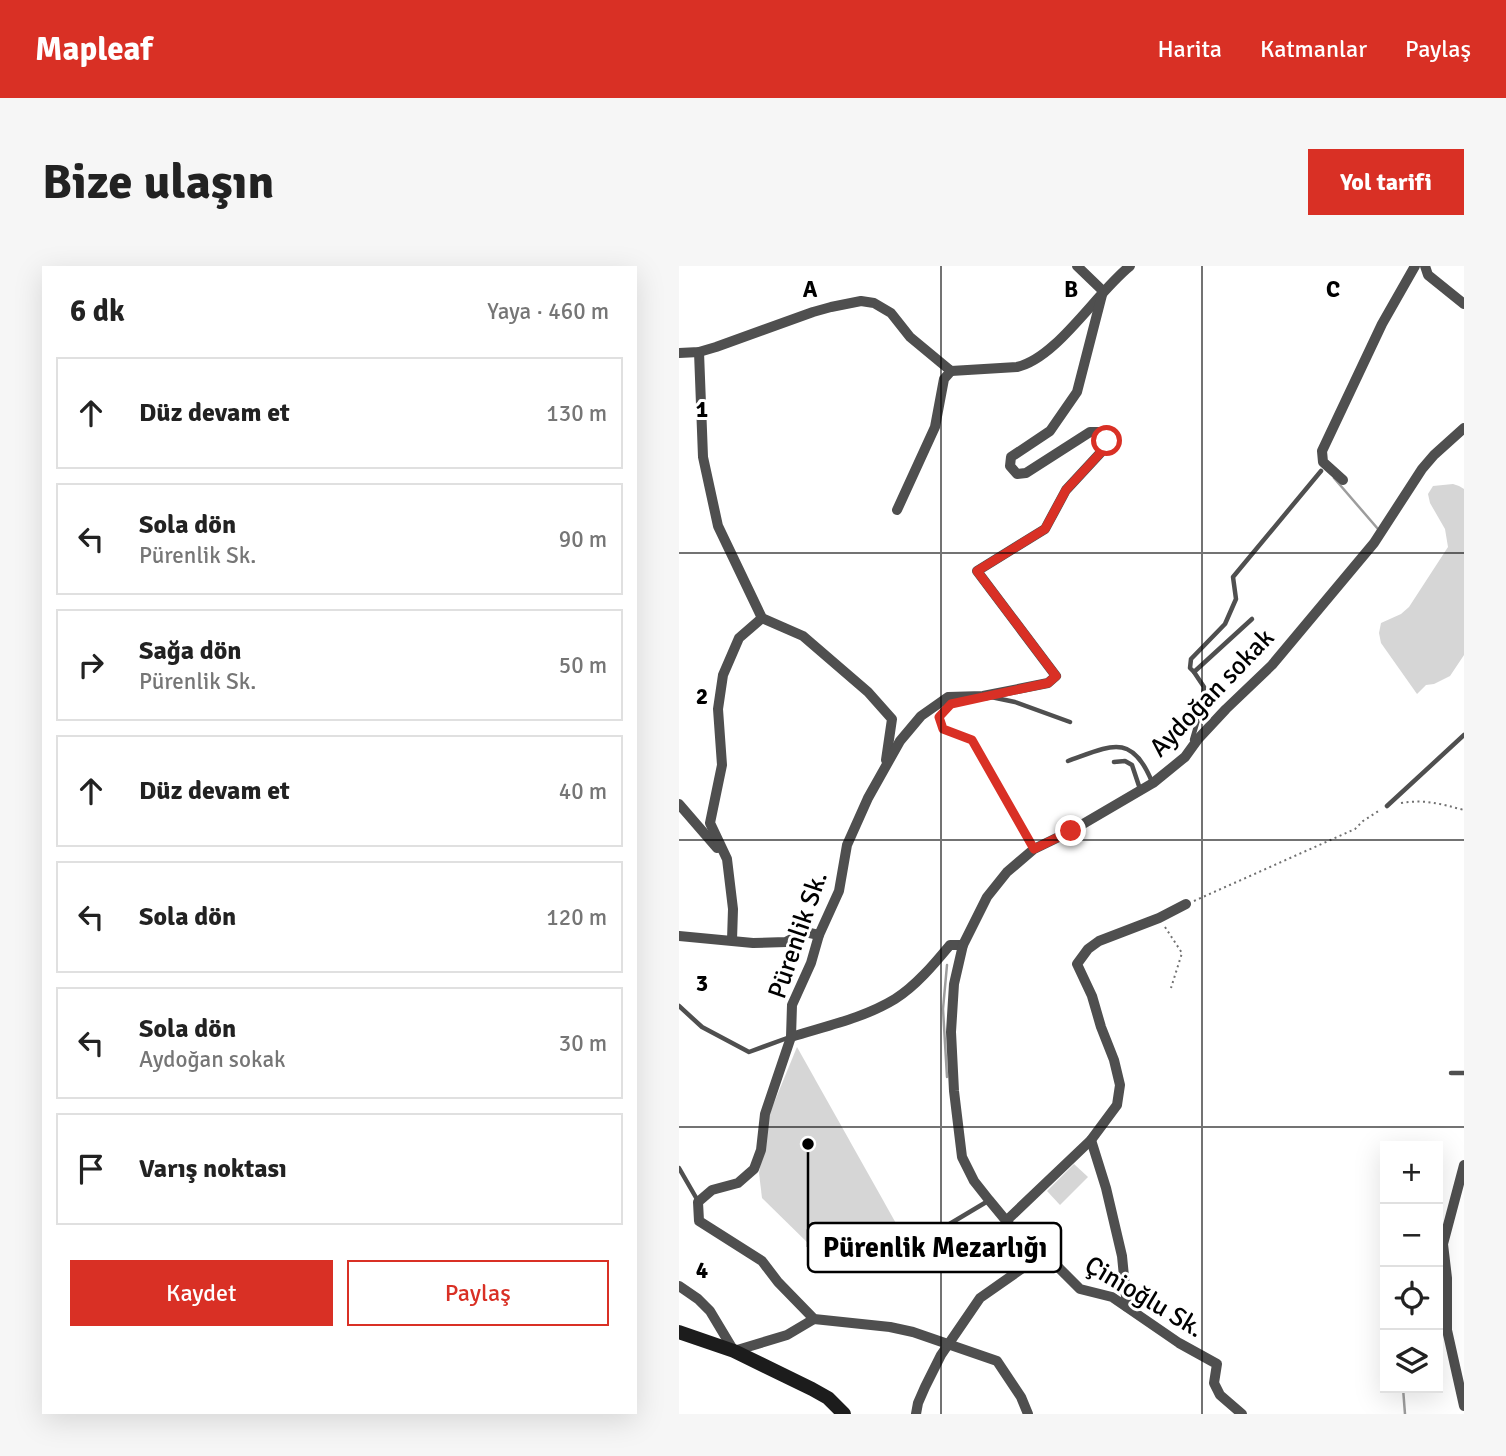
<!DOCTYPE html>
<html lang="tr">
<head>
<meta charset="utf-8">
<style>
	body { margin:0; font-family:Signika,sans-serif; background:#f6f6f6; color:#222 }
	.controls { position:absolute; right:21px; bottom:21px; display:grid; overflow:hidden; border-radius:0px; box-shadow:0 7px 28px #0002 }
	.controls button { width:63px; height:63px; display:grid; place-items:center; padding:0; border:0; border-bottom:2px solid #e0e0e0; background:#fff; color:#222; font:35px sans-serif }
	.stop { position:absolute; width:21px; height:21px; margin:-16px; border:5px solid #d93025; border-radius:50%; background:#fff }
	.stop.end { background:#d93025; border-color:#fff; box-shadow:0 2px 7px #0008 }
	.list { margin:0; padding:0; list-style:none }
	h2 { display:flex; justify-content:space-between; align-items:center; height:91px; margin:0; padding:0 28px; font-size:30px }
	h2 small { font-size:23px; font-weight:400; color:#767676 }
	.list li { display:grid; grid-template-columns:46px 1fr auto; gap:21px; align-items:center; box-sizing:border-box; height:112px; margin:0 14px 14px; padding:0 14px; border:2px solid #e0e0e0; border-radius:0px }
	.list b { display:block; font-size:26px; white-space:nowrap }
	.list p { margin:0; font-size:23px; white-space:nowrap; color:#767676 }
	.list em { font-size:23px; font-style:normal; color:#767676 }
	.actions { display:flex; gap:14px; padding:21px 28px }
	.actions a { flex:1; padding:16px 0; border:2px solid #d93025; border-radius:0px; text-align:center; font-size:24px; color:#d93025 }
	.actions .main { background:#d93025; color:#fff }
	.icon { flex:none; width:38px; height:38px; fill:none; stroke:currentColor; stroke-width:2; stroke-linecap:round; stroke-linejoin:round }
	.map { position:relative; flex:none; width:785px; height:1148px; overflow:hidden; border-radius:0px }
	header { display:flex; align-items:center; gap:42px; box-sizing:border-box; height:98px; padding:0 35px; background:#d93025; color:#fff }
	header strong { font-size:33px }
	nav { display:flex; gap:38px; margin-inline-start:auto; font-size:24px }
	.intro { display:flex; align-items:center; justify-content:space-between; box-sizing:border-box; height:168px; padding:0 42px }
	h1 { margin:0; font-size:49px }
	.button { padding:18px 32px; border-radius:0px; background:#d93025; color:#fff; font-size:24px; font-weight:700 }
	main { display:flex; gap:42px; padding:0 42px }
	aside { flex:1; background:#fff; border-radius:0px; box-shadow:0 7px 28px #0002 }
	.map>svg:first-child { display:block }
	.green { fill:#d6d6d6 }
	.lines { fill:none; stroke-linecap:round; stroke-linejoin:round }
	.stream { stroke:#9d9d9d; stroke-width:2.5 }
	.path { stroke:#717171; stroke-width:2; stroke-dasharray:2 3.5; stroke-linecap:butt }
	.lane { stroke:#4f4f4f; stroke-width:4.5 }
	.street { stroke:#4f4f4f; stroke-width:10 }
	.secondary { stroke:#1c1c1c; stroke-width:14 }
	.route { stroke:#d93025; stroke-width:9 }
	.grid { fill:none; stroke:#000; stroke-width:2; stroke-opacity:0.55 }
	.labels { text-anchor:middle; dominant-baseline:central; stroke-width:6; stroke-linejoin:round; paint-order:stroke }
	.street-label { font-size:26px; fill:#000; stroke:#fff }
	.grid-label { font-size:23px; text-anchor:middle; font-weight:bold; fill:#000; stroke:#fff; stroke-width:6; stroke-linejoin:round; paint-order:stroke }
	.leader { fill:none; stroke:#000; stroke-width:2.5 }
	.callout-dot { fill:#000; stroke:#fff; stroke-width:2.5 }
	.callout { fill:#fff; stroke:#000; stroke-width:2.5 }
	.callout-label { font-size:28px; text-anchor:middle; font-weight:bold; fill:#000 }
</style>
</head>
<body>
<header>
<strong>Mapleaf</strong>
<nav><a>Harita</a><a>Katmanlar</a><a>Paylaş</a></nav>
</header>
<div class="intro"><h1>Bize ulaşın</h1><a class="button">Yol tarifi</a></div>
<main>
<aside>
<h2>6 dk<small>Yaya · 460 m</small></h2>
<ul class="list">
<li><svg class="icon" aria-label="ahead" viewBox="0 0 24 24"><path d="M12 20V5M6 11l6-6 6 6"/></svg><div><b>Düz devam et</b></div><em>130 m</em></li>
<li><svg class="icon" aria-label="left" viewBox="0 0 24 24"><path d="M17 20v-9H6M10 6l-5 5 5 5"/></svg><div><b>Sola dön</b><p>Pürenlik Sk.</p></div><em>90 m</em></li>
<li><svg class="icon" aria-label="right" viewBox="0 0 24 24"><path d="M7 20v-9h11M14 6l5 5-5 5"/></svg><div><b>Sağa dön</b><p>Pürenlik Sk.</p></div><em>50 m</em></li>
<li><svg class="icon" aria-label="ahead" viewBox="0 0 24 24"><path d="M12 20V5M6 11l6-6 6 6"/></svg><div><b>Düz devam et</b></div><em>40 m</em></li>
<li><svg class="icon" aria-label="left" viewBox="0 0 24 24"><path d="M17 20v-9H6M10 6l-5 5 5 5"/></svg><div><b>Sola dön</b></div><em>120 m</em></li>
<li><svg class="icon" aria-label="left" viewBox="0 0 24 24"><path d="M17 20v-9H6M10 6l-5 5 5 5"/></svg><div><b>Sola dön</b><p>Aydoğan sokak</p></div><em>30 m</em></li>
<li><svg class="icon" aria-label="arrive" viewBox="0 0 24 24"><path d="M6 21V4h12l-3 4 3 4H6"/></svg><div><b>Varış noktası</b></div></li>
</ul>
<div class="actions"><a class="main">Kaydet</a><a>Paylaş</a></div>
</aside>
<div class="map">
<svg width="785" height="1148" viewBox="0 0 785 1148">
	<rect width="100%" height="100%" fill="#fff"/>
	<!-- green -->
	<g class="green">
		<polygon points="774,218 780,220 785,223 785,389 771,410 755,418 747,419 738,428 702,377 700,367 702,357 722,348 730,341 769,281 766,263 751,237 749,228 754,220"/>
		<polygon points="118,781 223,968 187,980 137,985 83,932 80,907 90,849"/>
		<polygon points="395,898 409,911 381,939 368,925"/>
	</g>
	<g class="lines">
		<!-- stream -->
		<g class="stream">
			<polyline points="655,212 699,263"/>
			<polyline points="268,699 264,743 268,811"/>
			<polyline points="724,1122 726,1148"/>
		</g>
		<!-- path -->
		<g class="path">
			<path d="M722,537C746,533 762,538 785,544"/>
			<polyline points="515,635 676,563 684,555 701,544"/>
			<polyline points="486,661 503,687 492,722"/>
		</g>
		<!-- lane -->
		<g class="lane">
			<polyline points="515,406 511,402 512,393 546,358 557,333 554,311 642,205"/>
			<polyline points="312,431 336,436 391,456"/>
			<polyline points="283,435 272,437 260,451 264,463 293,474 355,583"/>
			<polyline points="513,474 523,440 525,421 515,406 573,353"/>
			<path d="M389,495C431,480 453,466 473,516"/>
			<polyline points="435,496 446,495 453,499 461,523"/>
			<polyline points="708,540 785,469"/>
			<polyline points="0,740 23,761 70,786 111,771"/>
			<polyline points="772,807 785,807"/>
			<polyline points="0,902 19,935"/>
			<polyline points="247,972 309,935"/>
		</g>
		<!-- street -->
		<g class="street">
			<polyline points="746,0 749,9 785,38"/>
			<polyline points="20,86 24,191 39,260 83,352 124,370 189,426 213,453 207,494"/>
			<path d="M0,87L20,86L37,81L134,46L152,41L182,35L195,37L212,47L231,71L272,105L338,101C378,92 417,27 451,0"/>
			<polyline points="664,214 644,196 643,185 703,58 736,0"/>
			<polyline points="218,244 256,161 265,113 272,105"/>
			<polyline points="0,538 38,582"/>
			<polyline points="0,670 74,677 107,676 126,666 140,669"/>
			<polyline points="53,674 54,643 48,593 31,557 43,499 39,443 44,409 60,372 83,352"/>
			<path d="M112,771C147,760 185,752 216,733C237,720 256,697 271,679H284"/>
			<polyline points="412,874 427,922 443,990 448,1041"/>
			<polyline points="785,899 764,978 768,1012 768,1064 785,1140"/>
			<polyline points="327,955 412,874 438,839 441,819 435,794 422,761 413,730 398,698 409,683 420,675 480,652 507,638"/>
			<polyline points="358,992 310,934 295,915 283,891 275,825 272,766 275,718 284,679 308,631 328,606 355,583 392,565 474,517 506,491 519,473 547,443 593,399 695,277 743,203 755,189 785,162"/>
			<polyline points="0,1020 19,1033 31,1045 55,1085 108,1069 135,1053"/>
			<polyline points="237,1148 239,1137 246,1121 262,1089 301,1032 358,992 371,993 401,1023 433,1031 500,1077 538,1098 535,1117 541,1129 563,1148"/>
			<polyline points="349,1148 342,1131 318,1095 234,1066 211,1061 135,1053 99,1016 83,995 20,955 19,936 33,924 59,917 75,903 82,884 86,848 112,771 113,739 132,697 140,669 160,625 168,579 189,532 221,475 242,450 269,431 304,430 369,417 377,410 298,305 366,263 387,224 425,183 428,175 423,166 411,166 347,207 338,208 331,200 332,191 371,165 398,126 424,25 398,0"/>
		</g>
		<!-- secondary -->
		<polyline class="secondary" points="0,1066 55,1085 133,1123 149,1132 165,1148"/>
	</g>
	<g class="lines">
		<!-- route -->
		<polyline class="route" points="392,565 355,583 293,474 264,463 260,451 272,438 369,417 377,410 298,305 366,263 387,224 425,183 428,175"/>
	</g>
	<!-- grid -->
	<path class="grid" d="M262,0V1148M523,0V1148M0,287H785M0,574H785M0,861H785"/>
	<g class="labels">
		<!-- street labels -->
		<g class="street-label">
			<text transform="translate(533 427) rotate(-46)">Aydoğan sokak</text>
			<text transform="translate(119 669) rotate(-71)">Pürenlik Sk.</text>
			<text transform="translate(465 1031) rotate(31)">Çinioğlu Sk.</text>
		</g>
	</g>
	<g class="grid-label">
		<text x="131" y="31">A</text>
		<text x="392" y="31">B</text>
		<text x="654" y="31">C</text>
		<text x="23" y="151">1</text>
		<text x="23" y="438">2</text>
		<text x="23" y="725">3</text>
		<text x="23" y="1012">4</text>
	</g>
	<!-- callouts -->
	<path class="leader" d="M129 878L129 981"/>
	<circle class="callout-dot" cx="129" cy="878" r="7"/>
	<rect class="callout" x="129" y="957" width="253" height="49" rx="7"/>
	<g class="callout-label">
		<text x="256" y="991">Pürenlik Mezarlığı</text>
	</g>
</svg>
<div class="controls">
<button>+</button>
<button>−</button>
<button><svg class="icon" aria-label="locate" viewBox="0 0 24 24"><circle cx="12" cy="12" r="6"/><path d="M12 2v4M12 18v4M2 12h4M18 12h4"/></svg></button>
<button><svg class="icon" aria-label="layers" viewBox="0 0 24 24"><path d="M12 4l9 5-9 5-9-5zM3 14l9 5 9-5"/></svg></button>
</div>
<div class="stop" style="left:428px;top:175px"></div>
<div class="stop end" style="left:392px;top:565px"></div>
</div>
</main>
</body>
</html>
